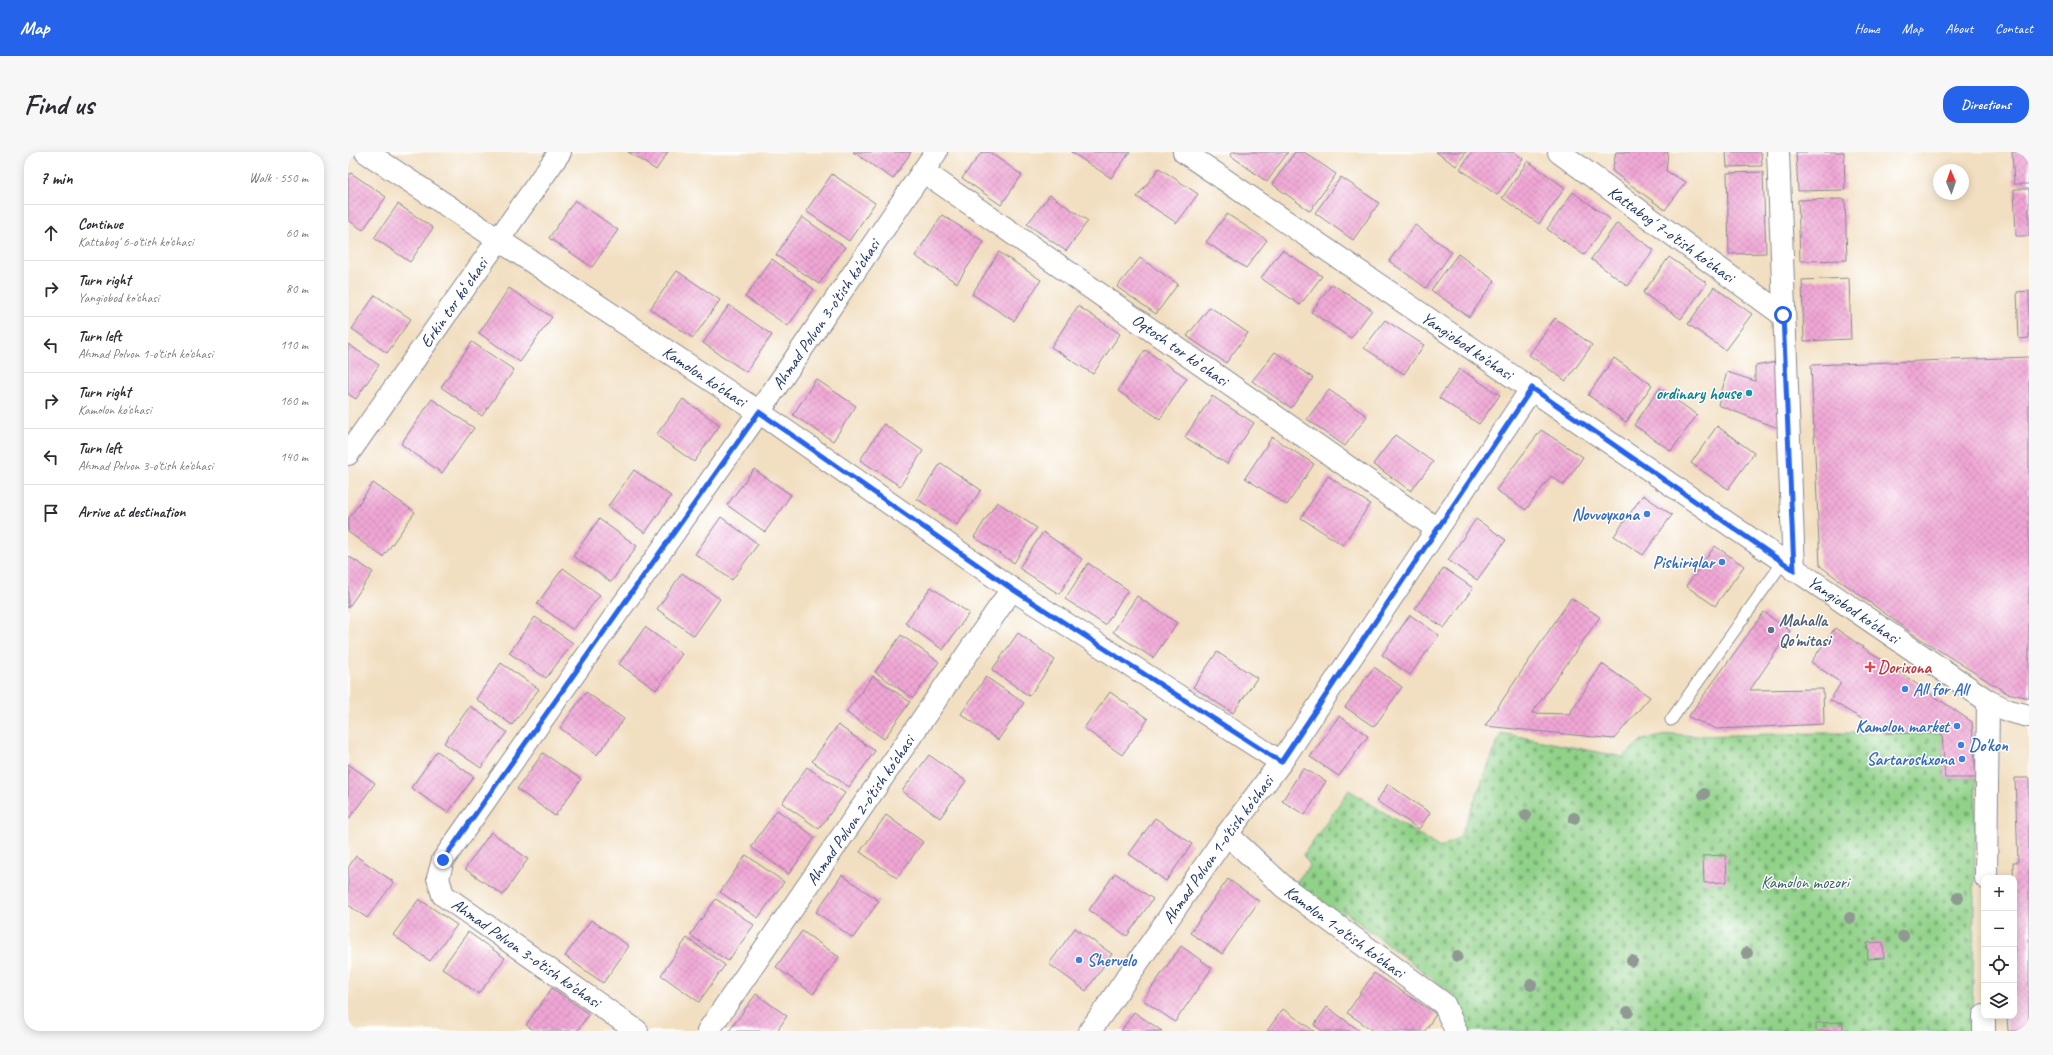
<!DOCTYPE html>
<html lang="en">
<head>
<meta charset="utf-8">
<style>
	body { margin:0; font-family:Caveat,sans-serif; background:#f7f7f7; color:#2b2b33 }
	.controls { position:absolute; right:12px; bottom:12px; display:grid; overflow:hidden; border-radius:8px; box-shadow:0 2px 10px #0003 }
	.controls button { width:36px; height:36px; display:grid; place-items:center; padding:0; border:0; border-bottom:1px solid #e1e1e2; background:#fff; color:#2b2b33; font:20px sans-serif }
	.compass { position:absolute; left:1585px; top:12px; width:36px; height:36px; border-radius:50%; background:#fff; box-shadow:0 2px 10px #0003; rotate:358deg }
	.stop { position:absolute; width:12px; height:12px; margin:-9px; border:3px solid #2563eb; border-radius:50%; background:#fff }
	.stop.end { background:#2563eb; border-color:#fff; box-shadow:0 1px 4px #0008 }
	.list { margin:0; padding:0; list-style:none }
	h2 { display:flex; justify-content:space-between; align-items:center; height:52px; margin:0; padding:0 16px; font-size:17px }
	h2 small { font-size:13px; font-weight:400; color:#7c7c81 }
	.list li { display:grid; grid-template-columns:26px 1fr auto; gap:12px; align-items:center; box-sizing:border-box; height:56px; padding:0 16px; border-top:1px solid #e1e1e2 }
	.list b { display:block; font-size:15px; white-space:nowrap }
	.list p { margin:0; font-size:13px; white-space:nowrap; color:#7c7c81 }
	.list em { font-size:13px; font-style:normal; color:#7c7c81 }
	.icon { flex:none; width:22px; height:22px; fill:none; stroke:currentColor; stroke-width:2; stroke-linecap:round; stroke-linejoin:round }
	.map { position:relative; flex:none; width:1681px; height:879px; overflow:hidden; border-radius:16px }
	header { display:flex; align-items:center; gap:24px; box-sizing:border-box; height:56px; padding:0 20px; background:#2563eb; color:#fff }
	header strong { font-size:19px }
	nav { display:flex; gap:22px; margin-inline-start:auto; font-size:14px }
	.intro { display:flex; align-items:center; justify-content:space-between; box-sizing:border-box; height:96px; padding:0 24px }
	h1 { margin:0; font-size:28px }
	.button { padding:10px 18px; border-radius:16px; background:#2563eb; color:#fff; font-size:14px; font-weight:700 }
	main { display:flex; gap:24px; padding:0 24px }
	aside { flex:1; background:#fff; border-radius:16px; box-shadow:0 2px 10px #0003 }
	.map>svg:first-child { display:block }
	.cemetery { fill:url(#cemetery-stones); stroke:#568074 }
	.building { fill:url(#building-cross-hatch) }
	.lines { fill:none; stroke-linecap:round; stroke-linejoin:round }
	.service-casing { stroke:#868790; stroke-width:13 }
	.minor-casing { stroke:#868790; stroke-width:24 }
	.tertiary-casing { stroke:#868790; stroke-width:24 }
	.service { stroke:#fff; stroke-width:11 }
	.minor { stroke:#fff; stroke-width:22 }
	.tertiary { stroke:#fff; stroke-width:22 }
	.tree { fill:#8f9992 }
	.route { stroke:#2563eb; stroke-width:5 }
	.culture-dot { fill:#0f9aa8; stroke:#fff; stroke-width:1.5 }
	.shop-dot { fill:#3f7fe0; stroke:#fff; stroke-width:1.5 }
	.service-dot { fill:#5c6f8a; stroke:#fff; stroke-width:1.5 }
	.health-dot { fill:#e0444e; stroke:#fff; stroke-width:1.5 }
	.labels { text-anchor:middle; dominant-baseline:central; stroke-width:3; stroke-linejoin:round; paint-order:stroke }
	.street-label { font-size:17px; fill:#1b2f5e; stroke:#fff }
	.culture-label { font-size:17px; font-weight:bold; fill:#0d838f; stroke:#fff; text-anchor:end }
	.shop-label { font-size:17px; font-weight:bold; fill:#366cbe; stroke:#fff; text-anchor:end }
	.service-label { font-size:17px; font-weight:bold; fill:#4e5e75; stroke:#fff; text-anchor:start }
	.health-label { font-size:17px; font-weight:bold; fill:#be3a42; stroke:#fff; text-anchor:start }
	.park-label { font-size:17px; fill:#3e606b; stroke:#fff }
</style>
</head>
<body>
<header>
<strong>Map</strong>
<nav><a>Home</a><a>Map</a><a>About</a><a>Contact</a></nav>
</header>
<div class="intro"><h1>Find us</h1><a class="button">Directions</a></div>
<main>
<aside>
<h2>7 min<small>Walk · 550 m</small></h2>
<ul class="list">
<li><svg class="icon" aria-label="ahead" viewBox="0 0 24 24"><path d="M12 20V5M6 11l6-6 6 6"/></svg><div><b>Continue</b><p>Kattabog' 6-o'tish ko'chasi</p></div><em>60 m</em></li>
<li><svg class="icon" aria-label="right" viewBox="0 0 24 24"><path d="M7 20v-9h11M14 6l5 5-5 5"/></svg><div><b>Turn right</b><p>Yangiobod ko'chasi</p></div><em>80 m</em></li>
<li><svg class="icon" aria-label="left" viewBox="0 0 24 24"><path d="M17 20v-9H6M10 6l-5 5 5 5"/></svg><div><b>Turn left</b><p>Ahmad Polvon 1-o'tish ko'chasi</p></div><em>110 m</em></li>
<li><svg class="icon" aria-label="right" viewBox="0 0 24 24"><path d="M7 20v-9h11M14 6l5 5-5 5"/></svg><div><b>Turn right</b><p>Kamolon ko'chasi</p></div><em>160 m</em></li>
<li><svg class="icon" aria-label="left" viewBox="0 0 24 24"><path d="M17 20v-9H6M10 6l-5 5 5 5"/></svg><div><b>Turn left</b><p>Ahmad Polvon 3-o'tish ko'chasi</p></div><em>140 m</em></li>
<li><svg class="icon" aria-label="arrive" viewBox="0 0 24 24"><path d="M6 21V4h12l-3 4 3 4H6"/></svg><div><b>Arrive at destination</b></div></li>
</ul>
</aside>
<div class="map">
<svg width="1681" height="879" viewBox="0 0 1681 879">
	<defs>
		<pattern id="cemetery-stones" width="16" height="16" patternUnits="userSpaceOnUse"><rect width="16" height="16" fill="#91d289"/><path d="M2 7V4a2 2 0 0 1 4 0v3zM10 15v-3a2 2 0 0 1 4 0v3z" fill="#76ab73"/></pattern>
		<pattern id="building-cross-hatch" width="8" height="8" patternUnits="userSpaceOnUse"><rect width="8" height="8" fill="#f0a6d4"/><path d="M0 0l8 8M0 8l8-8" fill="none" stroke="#cd8fb8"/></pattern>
	</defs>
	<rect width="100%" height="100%" fill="#fff"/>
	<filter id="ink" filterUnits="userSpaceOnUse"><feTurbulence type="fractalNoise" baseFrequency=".025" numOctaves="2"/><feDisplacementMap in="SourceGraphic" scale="8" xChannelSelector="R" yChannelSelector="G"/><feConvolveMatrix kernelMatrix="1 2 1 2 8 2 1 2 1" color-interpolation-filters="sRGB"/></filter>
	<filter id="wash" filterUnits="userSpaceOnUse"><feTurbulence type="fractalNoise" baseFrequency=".012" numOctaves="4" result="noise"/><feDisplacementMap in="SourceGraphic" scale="16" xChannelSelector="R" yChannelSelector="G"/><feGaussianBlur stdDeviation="0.9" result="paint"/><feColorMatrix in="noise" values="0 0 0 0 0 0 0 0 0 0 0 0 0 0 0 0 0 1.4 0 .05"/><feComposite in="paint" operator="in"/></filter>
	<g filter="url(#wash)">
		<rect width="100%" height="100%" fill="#f2dfc1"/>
		<!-- cemetery -->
		<polygon class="cemetery" points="1153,581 1275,605 1294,588 1324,582 1348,584 1473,581 1594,581 1597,626 1628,626 1624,879 1118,879 1107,844 997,760 986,772 941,739 962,713 955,703 1001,638 1092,696 1112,685"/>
		<g id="blocks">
			<!-- building -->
			<g class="building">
				<polygon points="280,0 320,0 308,18"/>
				<polygon points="505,0 563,0 545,27"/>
				<polygon points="634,0 641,0 674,23 653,53 614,26"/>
				<polygon points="723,0 782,0 763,26"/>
				<polygon points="884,0 940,0 919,30 882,3"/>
				<polygon points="947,0 956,0 988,22 962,59 924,32"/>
				<polygon points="1088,0 1118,0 1108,14"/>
				<polygon points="1124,0 1166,0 1175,7 1149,43 1112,17"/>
				<polygon points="1268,0 1320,0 1318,19 1338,30 1317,58 1264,19"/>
				<polygon points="1378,0 1413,0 1414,14 1379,15"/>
				<polygon points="1448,0 1496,0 1497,38 1450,39"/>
				<polygon points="1664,0 1681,0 1681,32 1666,32"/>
				<polygon points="1180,9 1217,36 1191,72 1154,46"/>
				<polygon points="811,16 850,42 829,71 789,45"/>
				<polygon points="1415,20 1418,101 1381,102 1379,21"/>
				<polygon points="3,21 38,45 15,78 0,68 0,24"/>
				<polygon points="484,22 527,51 501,89 458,59"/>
				<polygon points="993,25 1031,51 1005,88 967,61"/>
				<polygon points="1666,37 1681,37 1681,84 1668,84"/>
				<polygon points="1225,40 1262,67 1236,103 1199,77"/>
				<polygon points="702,43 740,69 718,99 679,72"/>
				<polygon points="1497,47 1499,108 1452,109 1450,48"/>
				<polygon points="227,48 270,78 244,115 201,86"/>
				<polygon points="50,52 85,76 62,110 26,86"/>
				<polygon points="879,62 919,88 898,116 858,90"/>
				<polygon points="594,63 636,90 609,131 567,104"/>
				<polygon points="454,65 497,95 471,132 428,103"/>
				<polygon points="1269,71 1306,98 1280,134 1243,107"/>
				<polygon points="1067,73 1104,100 1078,136 1041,109"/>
				<polygon points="934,98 974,124 952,153 913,126"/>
				<polygon points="651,100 693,128 666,169 624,142"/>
				<polygon points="1110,102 1147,129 1121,165 1083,138"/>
				<polygon points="1321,105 1359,131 1333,167 1295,141"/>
				<polygon points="792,106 830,132 808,162 769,135"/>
				<polygon points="424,107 466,137 440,174 397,145"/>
				<polygon points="329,119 372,148 345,186 302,157"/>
				<polygon points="1501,126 1503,187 1456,189 1454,128"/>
				<polygon points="984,132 1024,158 1003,186 963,160"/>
				<polygon points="1366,135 1404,162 1377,198 1340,172"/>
				<polygon points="161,136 204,165 172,210 131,181"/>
				<polygon points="1681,139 1681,186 1671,187 1669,140"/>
				<polygon points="27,143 63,167 39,201 4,177"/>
				<polygon points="381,153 424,183 398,220 355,191"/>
				<polygon points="730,154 772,182 745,222 703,195"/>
				<polygon points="862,155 900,181 878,211 839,184"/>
				<polygon points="1207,166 1244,193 1218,229 1181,203"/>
				<polygon points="1037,168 1076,193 1056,222 1016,196"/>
				<polygon points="124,190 166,218 134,264 93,235"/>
				<polygon points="0,192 31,213 8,247 0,242"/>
				<polygon points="797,198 839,226 812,267 770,239"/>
				<polygon points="927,200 965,226 943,256 904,229"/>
				<polygon points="1681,205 1681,546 1659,541 1568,484 1472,414 1463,213"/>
				<polygon points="1266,206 1304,233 1278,270 1240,243"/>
				<polygon points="1428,210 1430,276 1370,253 1379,220 1407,229 1407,214"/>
				<polygon points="1112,217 1152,243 1131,272 1091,246"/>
				<polygon points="468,227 508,254 485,289 445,263"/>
				<polygon points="1312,236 1349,263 1323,299 1286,273"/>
				<polygon points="981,238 1019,264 997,294 959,267"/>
				<polygon points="864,244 906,271 879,312 837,285"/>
				<polygon points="84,247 126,276 94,321 53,292"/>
				<polygon points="335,247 372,273 346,310 308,283"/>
				<polygon points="536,272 575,299 552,334 512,308"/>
				<polygon points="1369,274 1406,301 1380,337 1343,311"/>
				<polygon points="1193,278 1235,305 1216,333 1203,324 1178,358 1148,338"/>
				<polygon points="1047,283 1085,310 1063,339 1025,312"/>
				<polygon points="924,285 966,312 939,353 897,326"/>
				<polygon points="593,311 633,338 609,373 569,347"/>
				<polygon points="406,317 443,343 417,380 379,353"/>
				<polygon points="286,318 323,344 297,381 260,354"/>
				<polygon points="980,324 1022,352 995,393 953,366"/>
				<polygon points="25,331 67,360 35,405 0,380 0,368"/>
				<polygon points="1295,343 1324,363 1295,403 1266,384"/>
				<polygon points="649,350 689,376 666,411 626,385"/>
				<polygon points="373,365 410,392 384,428 347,402"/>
				<polygon points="251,367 289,394 263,430 225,404"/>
				<polygon points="1128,367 1158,388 1129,428 1100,408"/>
				<polygon points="695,380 734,407 711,442 671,416"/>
				<polygon points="1367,394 1396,414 1367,454 1338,434"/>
				<polygon points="0,404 25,420 0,456"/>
				<polygon points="740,411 780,438 757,473 717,447"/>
				<polygon points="215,416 252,443 225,478 189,452"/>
				<polygon points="1096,416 1125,436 1096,476 1067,456"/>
				<polygon points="334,421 372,447 346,484 309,457"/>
				<polygon points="583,435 621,461 595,498 557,471"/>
				<polygon points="789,444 829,471 805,506 765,480"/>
				<polygon points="1223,446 1252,465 1184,561 1221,562 1254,512 1302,545 1266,587 1137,574"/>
				<polygon points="1416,460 1442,479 1402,538 1475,537 1476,572 1369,577 1340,565"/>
				<polygon points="1062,463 1091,483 1062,523 1034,503"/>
				<polygon points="187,465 225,491 198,526 161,501"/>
				<polygon points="297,475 334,502 308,538 271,512"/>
				<polygon points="1487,476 1624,570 1628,626 1597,626 1594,581 1538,581 1482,548 1493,531 1463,510"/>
				<polygon points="670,481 707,508 681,544 644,518"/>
				<polygon points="553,483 591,510 565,546 527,520"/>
				<polygon points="869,500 909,526 885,561 845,535"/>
				<polygon points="153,511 191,537 164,573 128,547"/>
				<polygon points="1026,515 1054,535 1026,575 997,555"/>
				<polygon points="525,524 562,550 536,587 498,560"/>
				<polygon points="638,525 676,551 650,588 613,562"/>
				<polygon points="238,540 276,567 249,603 212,576"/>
				<polygon points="762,540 800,567 774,603 736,576"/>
				<polygon points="122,554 159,580 133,616 96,591"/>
				<polygon points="991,564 1020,584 991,624 962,605"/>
				<polygon points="490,573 527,599 501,635 464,609"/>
				<polygon points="89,599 126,625 100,661 63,636"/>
				<polygon points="195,601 233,627 207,664 169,637"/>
				<polygon points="581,603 618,629 592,666 554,639"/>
				<polygon points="0,612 27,631 0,668"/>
				<polygon points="459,615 497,641 471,677 434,651"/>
				<polygon points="955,616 978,629 957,663 934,649"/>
				<polygon points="1667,626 1681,626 1681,879 1660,879 1659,864 1666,864 1666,808 1667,808 1665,710 1670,710"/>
				<polygon points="1040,632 1082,661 1071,677 1029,649"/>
				<polygon points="429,658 467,685 441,722 403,695"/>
				<polygon points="538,663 575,690 549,726 512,700"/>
				<polygon points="807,666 844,692 818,729 781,702"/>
				<polygon points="143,680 180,707 155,743 117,717"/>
				<polygon points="398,703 436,730 410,766 372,740"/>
				<polygon points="1378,703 1379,730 1356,731 1355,704"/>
				<polygon points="8,704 46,730 19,766 0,753 0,716"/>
				<polygon points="767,721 805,747 779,784 741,758"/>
				<polygon points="494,723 531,749 505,786 468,760"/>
				<polygon points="880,727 911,749 874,802 842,781"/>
				<polygon points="71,747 109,773 82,809 45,783"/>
				<polygon points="368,747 406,773 380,809 342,783"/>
				<polygon points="243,768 281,794 255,831 217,804"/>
				<polygon points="727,776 764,802 738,839 701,812"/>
				<polygon points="454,779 491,805 465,842 428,815"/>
				<polygon points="120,780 157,806 131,842 94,816"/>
				<polygon points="339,786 377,813 351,850 313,823"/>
				<polygon points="1535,790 1536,806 1520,807 1519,791"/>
				<polygon points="833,794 864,816 827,870 795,848"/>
				<polygon points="1026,821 1088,862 1077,879 1026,879 999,861"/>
				<polygon points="204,836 241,862 229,879 187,879 178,873"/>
				<polygon points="408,842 439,864 429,879 381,879"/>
				<polygon points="979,855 1012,879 974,879 966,873"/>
				<polygon points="935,857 966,879 919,879"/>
				<polygon points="786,860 814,879 773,879"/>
				<polygon points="1495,870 1495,879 1468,879 1468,871"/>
			</g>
		</g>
	</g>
	<g filter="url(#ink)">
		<use href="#blocks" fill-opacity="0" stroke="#868790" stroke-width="1"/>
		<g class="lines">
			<defs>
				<polyline id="service" points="1323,568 1435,410"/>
				<g id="minor">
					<path id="s1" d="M18,0L411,260L664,437L933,610"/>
					<path id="s2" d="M1211,0L1435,163"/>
					<polyline points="1430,0 1446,418"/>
					<polyline points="575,19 1089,377"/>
					<polyline points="0,302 212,0"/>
					<path id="s3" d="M879,682L936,735L1096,852L1108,879"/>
					<polyline points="1638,726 1640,549"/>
					<path id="s4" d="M289,879L95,743L90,726L95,708L411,260L588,0"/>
					<path id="s5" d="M360,879L664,437"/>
					<path id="s6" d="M742,879L879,682L933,610L1184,236"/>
					<polyline points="1636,879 1636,864"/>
				</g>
				<g id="tertiary">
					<path id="s7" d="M836,0L1640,549L1661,559L1681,564"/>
				</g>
			</defs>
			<!-- service casing -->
			<use href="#service" class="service-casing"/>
			<!-- minor casing -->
			<use href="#minor" class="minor-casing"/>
			<!-- tertiary casing -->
			<use href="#tertiary" class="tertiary-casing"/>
			<!-- service -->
			<use href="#service" class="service"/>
			<!-- minor -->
			<use href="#minor" class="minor"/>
			<!-- tertiary -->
			<use href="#tertiary" class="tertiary"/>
		</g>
		<!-- trees -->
		<g class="tree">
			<circle cx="1356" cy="642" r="6"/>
			<circle cx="1178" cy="663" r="6"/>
			<circle cx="1226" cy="666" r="6"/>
			<circle cx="1610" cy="746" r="6"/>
			<circle cx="1502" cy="766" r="6"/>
			<circle cx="1555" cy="784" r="6"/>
			<circle cx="1399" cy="801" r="6"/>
			<circle cx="1109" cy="804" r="6"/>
			<circle cx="1284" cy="809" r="6"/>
			<circle cx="1183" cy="833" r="6"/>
			<circle cx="1280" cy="860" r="6"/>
		</g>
	</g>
	<g class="lines" filter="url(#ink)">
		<!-- route -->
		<polyline class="route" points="95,708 411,260 664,437 933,610 1184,236 1446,418 1435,163"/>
	</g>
	<!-- markers -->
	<circle class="culture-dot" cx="1401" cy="241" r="4"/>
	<g class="shop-dot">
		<circle cx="1299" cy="362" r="4"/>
		<circle cx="1374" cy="410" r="4"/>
		<circle cx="1557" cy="537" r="4"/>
		<circle cx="1609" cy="574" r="4"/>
		<circle cx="1613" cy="593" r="4"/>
		<circle cx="1614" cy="607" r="4"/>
		<circle cx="731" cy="808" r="4"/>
	</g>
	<circle class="service-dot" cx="1423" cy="478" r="4"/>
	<path class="health-dot" d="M1520 509h4v4h4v4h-4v4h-4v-4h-4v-4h4z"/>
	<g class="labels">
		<!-- street labels -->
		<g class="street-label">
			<text stroke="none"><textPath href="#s2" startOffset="139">Kattabog' 7-o'tish ko'chasi</textPath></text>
			<text transform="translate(106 151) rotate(-55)">Erkin tor koʻchasi</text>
			<text stroke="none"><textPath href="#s4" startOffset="940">Ahmad Polvon 3-o'tish ko'chasi</textPath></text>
			<text stroke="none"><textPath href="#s7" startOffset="343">Yangiobod ko'chasi</textPath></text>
			<text transform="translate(832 198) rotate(35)">Oqtosh tor koʻchasi</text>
			<text stroke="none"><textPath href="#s1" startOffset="406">Kamolon ko'chasi</textPath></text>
			<text stroke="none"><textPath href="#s7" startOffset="811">Yangiobod ko'chasi</textPath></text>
			<text stroke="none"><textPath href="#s5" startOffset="268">Ahmad Polvon 2-o'tish ko'chasi</textPath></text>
			<text stroke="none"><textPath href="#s6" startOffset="222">Ahmad Polvon 1-o'tish ko'chasi</textPath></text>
			<text stroke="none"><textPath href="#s3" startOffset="153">Kamolon 1-o'tish ko'chasi</textPath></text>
			<text transform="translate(178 801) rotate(35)">Ahmad Polvon 3-o'tish ko'chasi</text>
		</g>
		<!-- culture labels -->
		<g class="culture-label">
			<text x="1393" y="241">ordinary house</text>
		</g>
		<!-- shop labels -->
		<g class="shop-label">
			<text x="1291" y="362">Novvoyxona</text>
			<text x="1366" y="410">Pishiriqlar</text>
			<text x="1565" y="537" text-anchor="start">All for All</text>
			<text x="1601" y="574">Kamolon market</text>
			<text x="1621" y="593" text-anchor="start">Do'kon</text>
			<text x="1606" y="607">Sartaroshxona</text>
			<text x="739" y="808" text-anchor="start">Shervelo</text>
		</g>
		<!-- service labels -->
		<g class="service-label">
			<text x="1431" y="468">Mahalla<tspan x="1431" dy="20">Qo'mitasi</tspan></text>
		</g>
		<!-- health labels -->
		<g class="health-label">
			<text x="1530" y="515">Dorixona</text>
		</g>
		<!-- park labels -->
		<g class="park-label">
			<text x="1457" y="730">Kamolon mozori</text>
		</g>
	</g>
</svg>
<div class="controls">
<button>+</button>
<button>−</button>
<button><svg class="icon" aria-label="locate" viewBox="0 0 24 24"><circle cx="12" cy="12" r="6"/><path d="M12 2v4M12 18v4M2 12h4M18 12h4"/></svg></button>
<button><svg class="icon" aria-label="layers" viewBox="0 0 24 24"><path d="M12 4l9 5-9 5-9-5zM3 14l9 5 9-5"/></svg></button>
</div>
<svg class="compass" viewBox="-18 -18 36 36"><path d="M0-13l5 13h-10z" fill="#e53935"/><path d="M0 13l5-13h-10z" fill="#7c7c81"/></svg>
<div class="stop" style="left:1435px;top:163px"></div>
<div class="stop end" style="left:95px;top:708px"></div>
</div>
</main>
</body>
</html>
